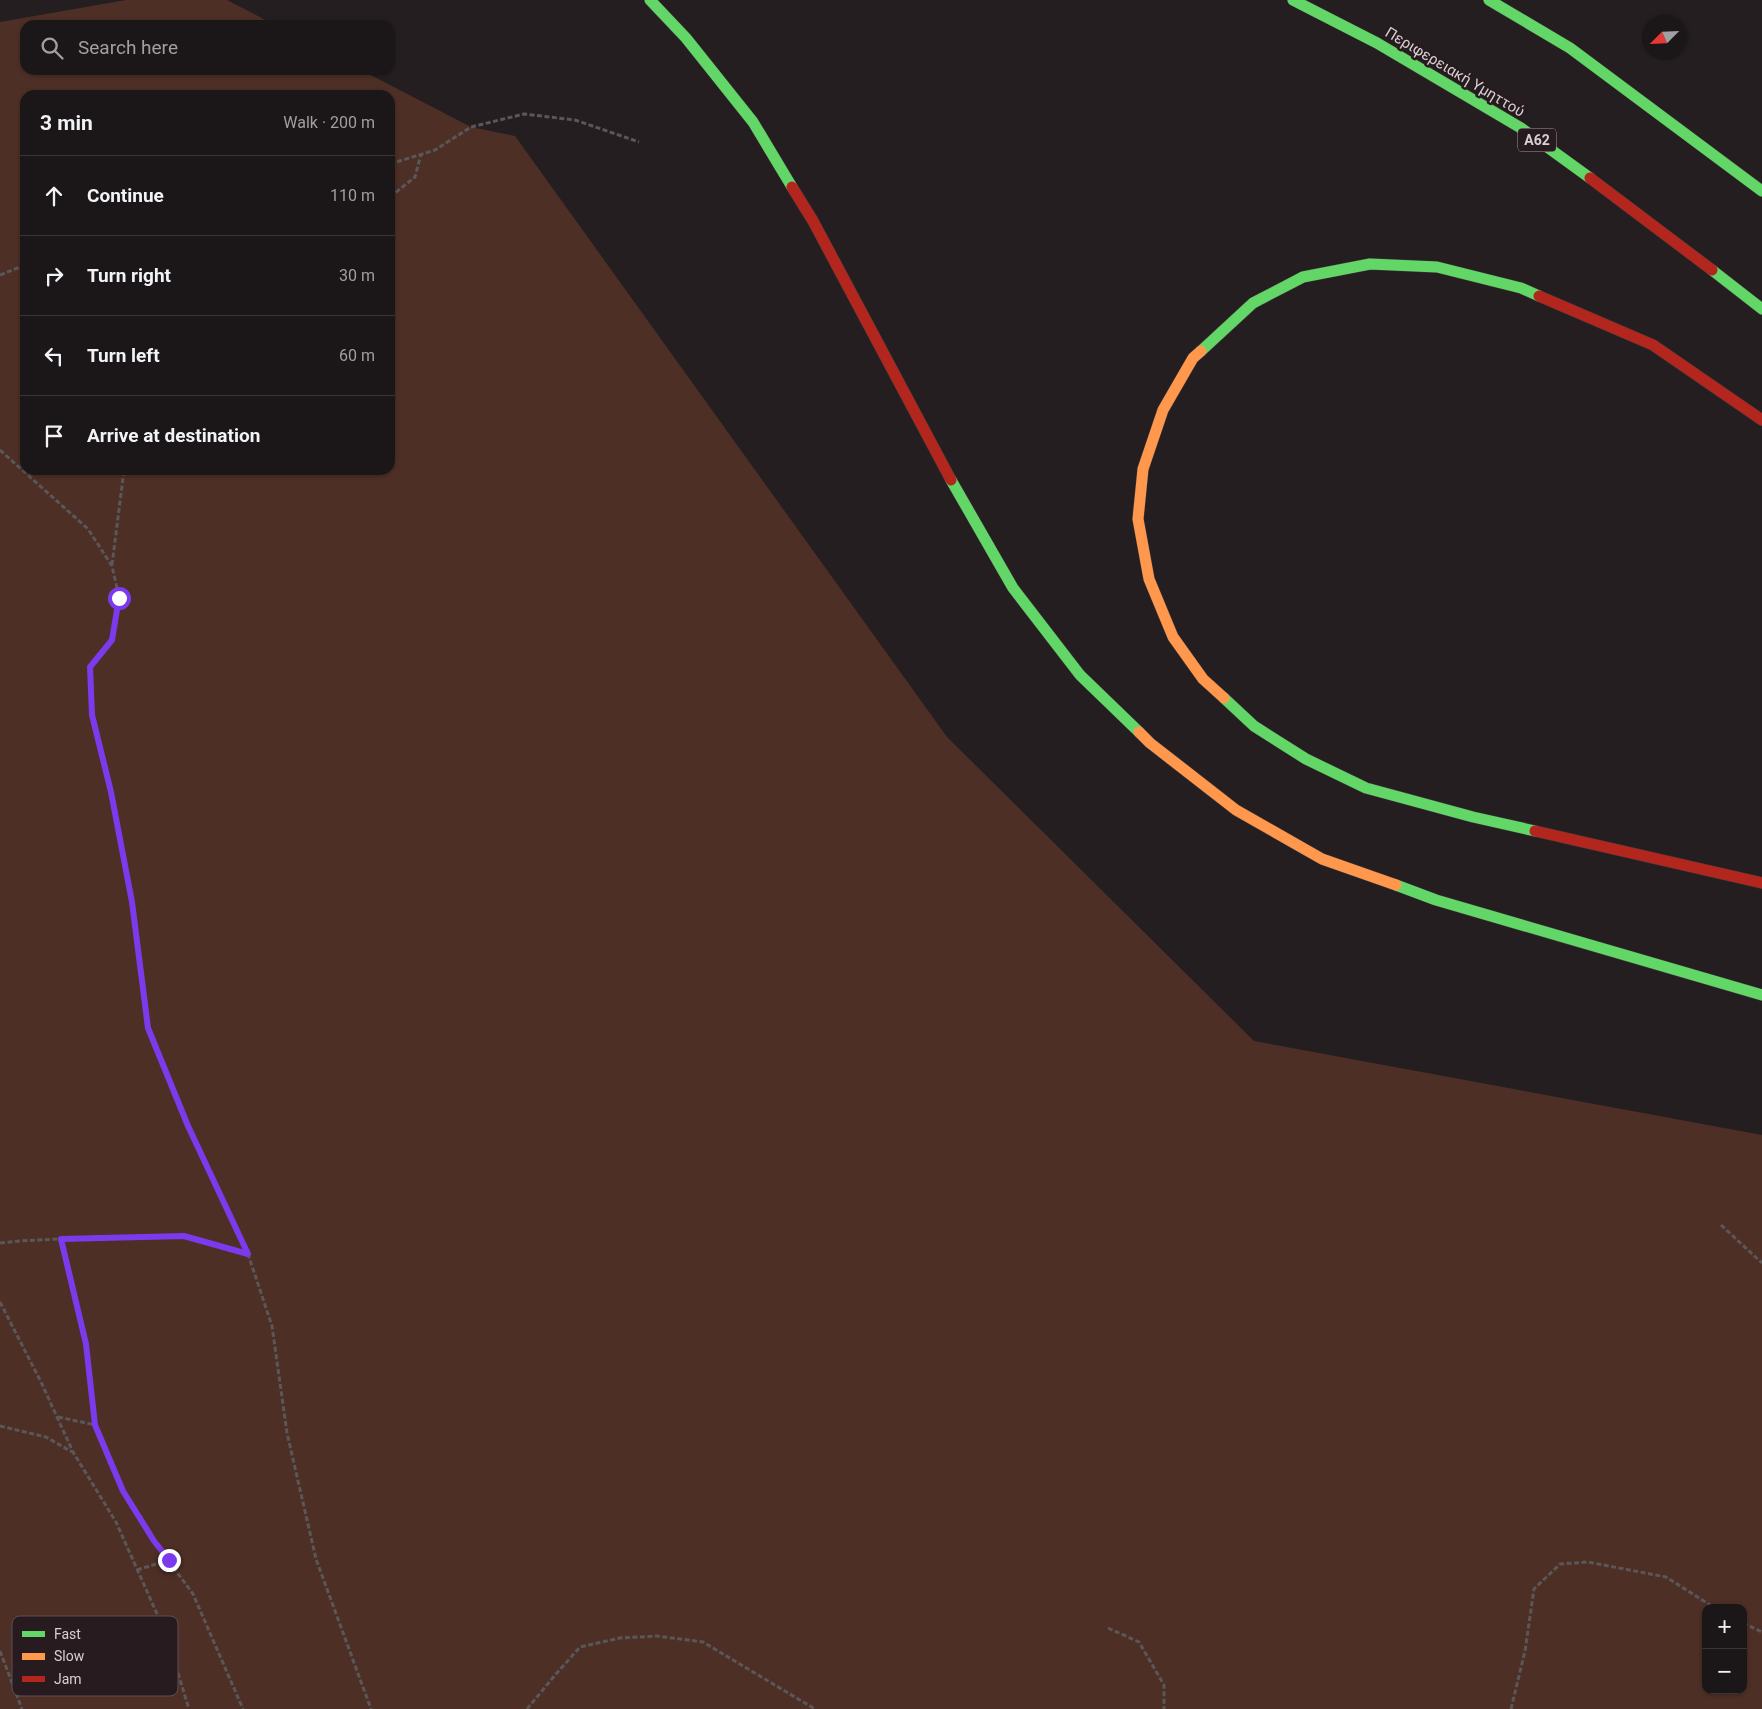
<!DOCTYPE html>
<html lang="en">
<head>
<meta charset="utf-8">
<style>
	body { margin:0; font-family:Roboto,sans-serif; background:#282325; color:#f1f3f6 }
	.controls { position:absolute; right:15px; bottom:15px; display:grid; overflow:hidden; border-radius:10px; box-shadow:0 1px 4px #0004 }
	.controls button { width:45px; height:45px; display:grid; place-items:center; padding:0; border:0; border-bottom:1px solid #393537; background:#1b1618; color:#f1f3f6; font:25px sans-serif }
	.compass { position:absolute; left:1642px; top:15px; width:45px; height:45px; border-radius:50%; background:#1b1618; box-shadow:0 1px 4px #0004; rotate:246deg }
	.stop { position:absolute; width:15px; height:15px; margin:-11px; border:4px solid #7c3aed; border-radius:50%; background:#fff }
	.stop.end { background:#7c3aed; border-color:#fff; box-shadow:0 1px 5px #0008 }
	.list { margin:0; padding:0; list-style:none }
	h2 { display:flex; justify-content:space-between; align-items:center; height:65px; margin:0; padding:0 20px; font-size:21px }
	h2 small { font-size:16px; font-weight:400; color:#a09fa2 }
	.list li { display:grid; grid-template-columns:32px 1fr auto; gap:15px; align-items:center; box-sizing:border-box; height:80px; padding:0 20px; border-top:1px solid #393537 }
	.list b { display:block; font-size:19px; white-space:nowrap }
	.list em { font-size:16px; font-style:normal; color:#a09fa2 }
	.icon { flex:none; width:28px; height:28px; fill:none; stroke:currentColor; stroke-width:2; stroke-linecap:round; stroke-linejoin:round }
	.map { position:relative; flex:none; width:1762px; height:1709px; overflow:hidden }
	.search { position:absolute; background:#1b1618; box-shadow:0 1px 4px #0004; left:20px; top:20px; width:375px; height:55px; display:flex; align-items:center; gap:12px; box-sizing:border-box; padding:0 18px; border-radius:15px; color:#a09fa2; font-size:19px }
	.panel { position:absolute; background:#1b1618; box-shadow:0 1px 4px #0004; left:20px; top:90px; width:375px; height:385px; border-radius:15px }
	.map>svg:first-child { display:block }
	.green { fill:#4d2f26; fill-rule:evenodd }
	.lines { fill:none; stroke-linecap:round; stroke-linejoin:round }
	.fast-casing { stroke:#3e383a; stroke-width:12 }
	.slow-casing { stroke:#3e383a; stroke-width:12 }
	.jam-casing { stroke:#3e383a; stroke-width:12 }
	.path { stroke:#5b5758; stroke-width:3; stroke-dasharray:5 2.5; stroke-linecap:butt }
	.fast { stroke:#63d668; stroke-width:11 }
	.slow { stroke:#ff974d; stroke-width:11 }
	.jam { stroke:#b3261e; stroke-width:11 }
	.route { stroke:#7c3aed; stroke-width:6 }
	.labels { text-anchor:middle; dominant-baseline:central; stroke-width:5; stroke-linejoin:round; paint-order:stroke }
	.shield { fill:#271b1f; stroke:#a39a9c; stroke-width:1 }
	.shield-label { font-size:14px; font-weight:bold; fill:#d8d0d2 }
	.street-label { font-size:15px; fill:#d8d0d2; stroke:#271b1f }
	.key { fill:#271b1f; stroke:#5c5155; stroke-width:1 }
	.key-label { font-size:14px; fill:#d8d0d2 }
</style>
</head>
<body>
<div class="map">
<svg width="1762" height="1709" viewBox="0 0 1762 1709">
	<rect width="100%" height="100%" fill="#241e20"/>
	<!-- green -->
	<path class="green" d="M126,0H227L275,25H25V70H361L471,127L515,136L947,737L1254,1041L1762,1135V1709H0V22ZM25,95H390V470H25ZM1706,1608H1743V1690H1706Z"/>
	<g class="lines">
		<defs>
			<g id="fast">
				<polyline points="650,0 686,38 753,122 792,187"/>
				<polyline points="1293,0 1377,43 1521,128 1590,178"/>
				<polyline points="1489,0 1570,48 1762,191"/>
				<polyline points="1712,270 1762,309"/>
				<polyline points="1201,351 1253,303 1303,277 1370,264 1437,267 1521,288 1539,296"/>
				<polyline points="951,480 1013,588 1080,675 1139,732"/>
				<polyline points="1224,698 1254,726 1306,759 1366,788 1473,817 1535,831"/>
				<polyline points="1396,885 1436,900 1762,995"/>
			</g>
			<g id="slow">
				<polyline points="1201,351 1193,358 1163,410 1143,469 1138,519 1149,579 1173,637 1203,679 1224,698"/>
				<polyline points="1139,732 1150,743 1236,810 1322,859 1396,885"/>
			</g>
			<g id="jam">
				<polyline points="1590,178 1712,270"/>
				<polyline points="792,187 813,221 951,480"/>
				<polyline points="1539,296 1653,345 1762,420"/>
				<polyline points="1535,831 1762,883"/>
			</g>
		</defs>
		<!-- fast casing -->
		<use href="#fast" class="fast-casing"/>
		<!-- slow casing -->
		<use href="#slow" class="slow-casing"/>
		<!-- jam casing -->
		<use href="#jam" class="jam-casing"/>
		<!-- path -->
		<g class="path">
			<polyline points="390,164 435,150 471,127 524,114 575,120 639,142"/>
			<polyline points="390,197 415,177 421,154"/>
			<polyline points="0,275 25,265"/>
			<polyline points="0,450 88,529 112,566 119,597 111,640 90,667 92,715 111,792 131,901 148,1028 188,1126 248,1254 272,1326 287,1433 316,1559 371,1709"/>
			<polyline points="112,565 124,470"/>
			<polyline points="1721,1225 1762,1263"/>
			<polyline points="61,1239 85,1344 95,1425 123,1491 154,1541 193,1594 243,1709"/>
			<polyline points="0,1243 20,1241 95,1237 183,1237 247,1254"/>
			<polyline points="0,1302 41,1382 73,1452 116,1522 166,1634 189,1709"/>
			<polyline points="58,1417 95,1425"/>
			<polyline points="0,1426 46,1437 72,1452"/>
			<polyline points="137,1570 169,1560"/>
			<polyline points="1743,1623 1762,1632"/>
			<polyline points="1108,1628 1139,1642 1164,1685 1164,1709"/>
			<polyline points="0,1651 22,1709"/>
			<polyline points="527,1709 556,1674 580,1647 620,1638 657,1636 703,1642 815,1709"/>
			<polyline points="1511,1709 1525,1651 1534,1589 1560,1564 1588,1562 1666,1577 1715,1608"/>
		</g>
		<!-- fast -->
		<use href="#fast" class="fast"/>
		<!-- slow -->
		<use href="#slow" class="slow"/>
		<!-- jam -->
		<use href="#jam" class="jam"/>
	</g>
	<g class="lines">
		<!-- route -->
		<polyline class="route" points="119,598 112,640 90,667 92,715 111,792 132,902 148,1028 188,1126 248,1254 184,1236 61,1239 86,1344 95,1425 123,1491 154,1541 169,1560"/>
	</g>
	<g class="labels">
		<!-- shield labels -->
		<rect class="shield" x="1518" y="128.5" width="38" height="23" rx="4"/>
		<g class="shield-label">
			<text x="1537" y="140">Α62</text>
		</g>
		<!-- street labels -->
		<g class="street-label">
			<text transform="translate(1455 72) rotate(31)">Περιφερειακή Υμηττού</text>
		</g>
	</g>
	<!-- legend -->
	<rect x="12" y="1616" width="166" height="80" rx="8" class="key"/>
	<rect x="22" y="1631" width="23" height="6" fill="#63d668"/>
	<rect x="22" y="1653" width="23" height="7" fill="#ff974d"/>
	<rect x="22" y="1676" width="23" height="6" fill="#b3261e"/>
	<g class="key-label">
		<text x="54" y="1639">Fast</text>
		<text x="54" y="1661">Slow</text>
		<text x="54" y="1684">Jam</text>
	</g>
</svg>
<div class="controls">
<button>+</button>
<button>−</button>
</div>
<svg class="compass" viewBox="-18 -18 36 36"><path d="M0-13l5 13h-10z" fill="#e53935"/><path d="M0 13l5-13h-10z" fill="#a09fa2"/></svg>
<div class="stop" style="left:119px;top:598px"></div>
<div class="stop end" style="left:169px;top:1560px"></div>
<div class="search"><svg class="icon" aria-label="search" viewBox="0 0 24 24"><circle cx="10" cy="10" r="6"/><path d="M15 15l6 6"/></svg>Search here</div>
<section class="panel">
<h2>3 min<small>Walk · 200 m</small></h2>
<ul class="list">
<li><svg class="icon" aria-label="ahead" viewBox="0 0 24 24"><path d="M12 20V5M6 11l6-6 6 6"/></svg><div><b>Continue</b></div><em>110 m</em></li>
<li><svg class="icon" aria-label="right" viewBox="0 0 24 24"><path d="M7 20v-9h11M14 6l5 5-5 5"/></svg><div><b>Turn right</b></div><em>30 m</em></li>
<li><svg class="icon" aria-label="left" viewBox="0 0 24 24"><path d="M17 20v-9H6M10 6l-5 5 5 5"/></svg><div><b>Turn left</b></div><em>60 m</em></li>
<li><svg class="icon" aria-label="arrive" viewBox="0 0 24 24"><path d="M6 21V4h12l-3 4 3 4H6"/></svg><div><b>Arrive at destination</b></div></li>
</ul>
</section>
</div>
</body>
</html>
